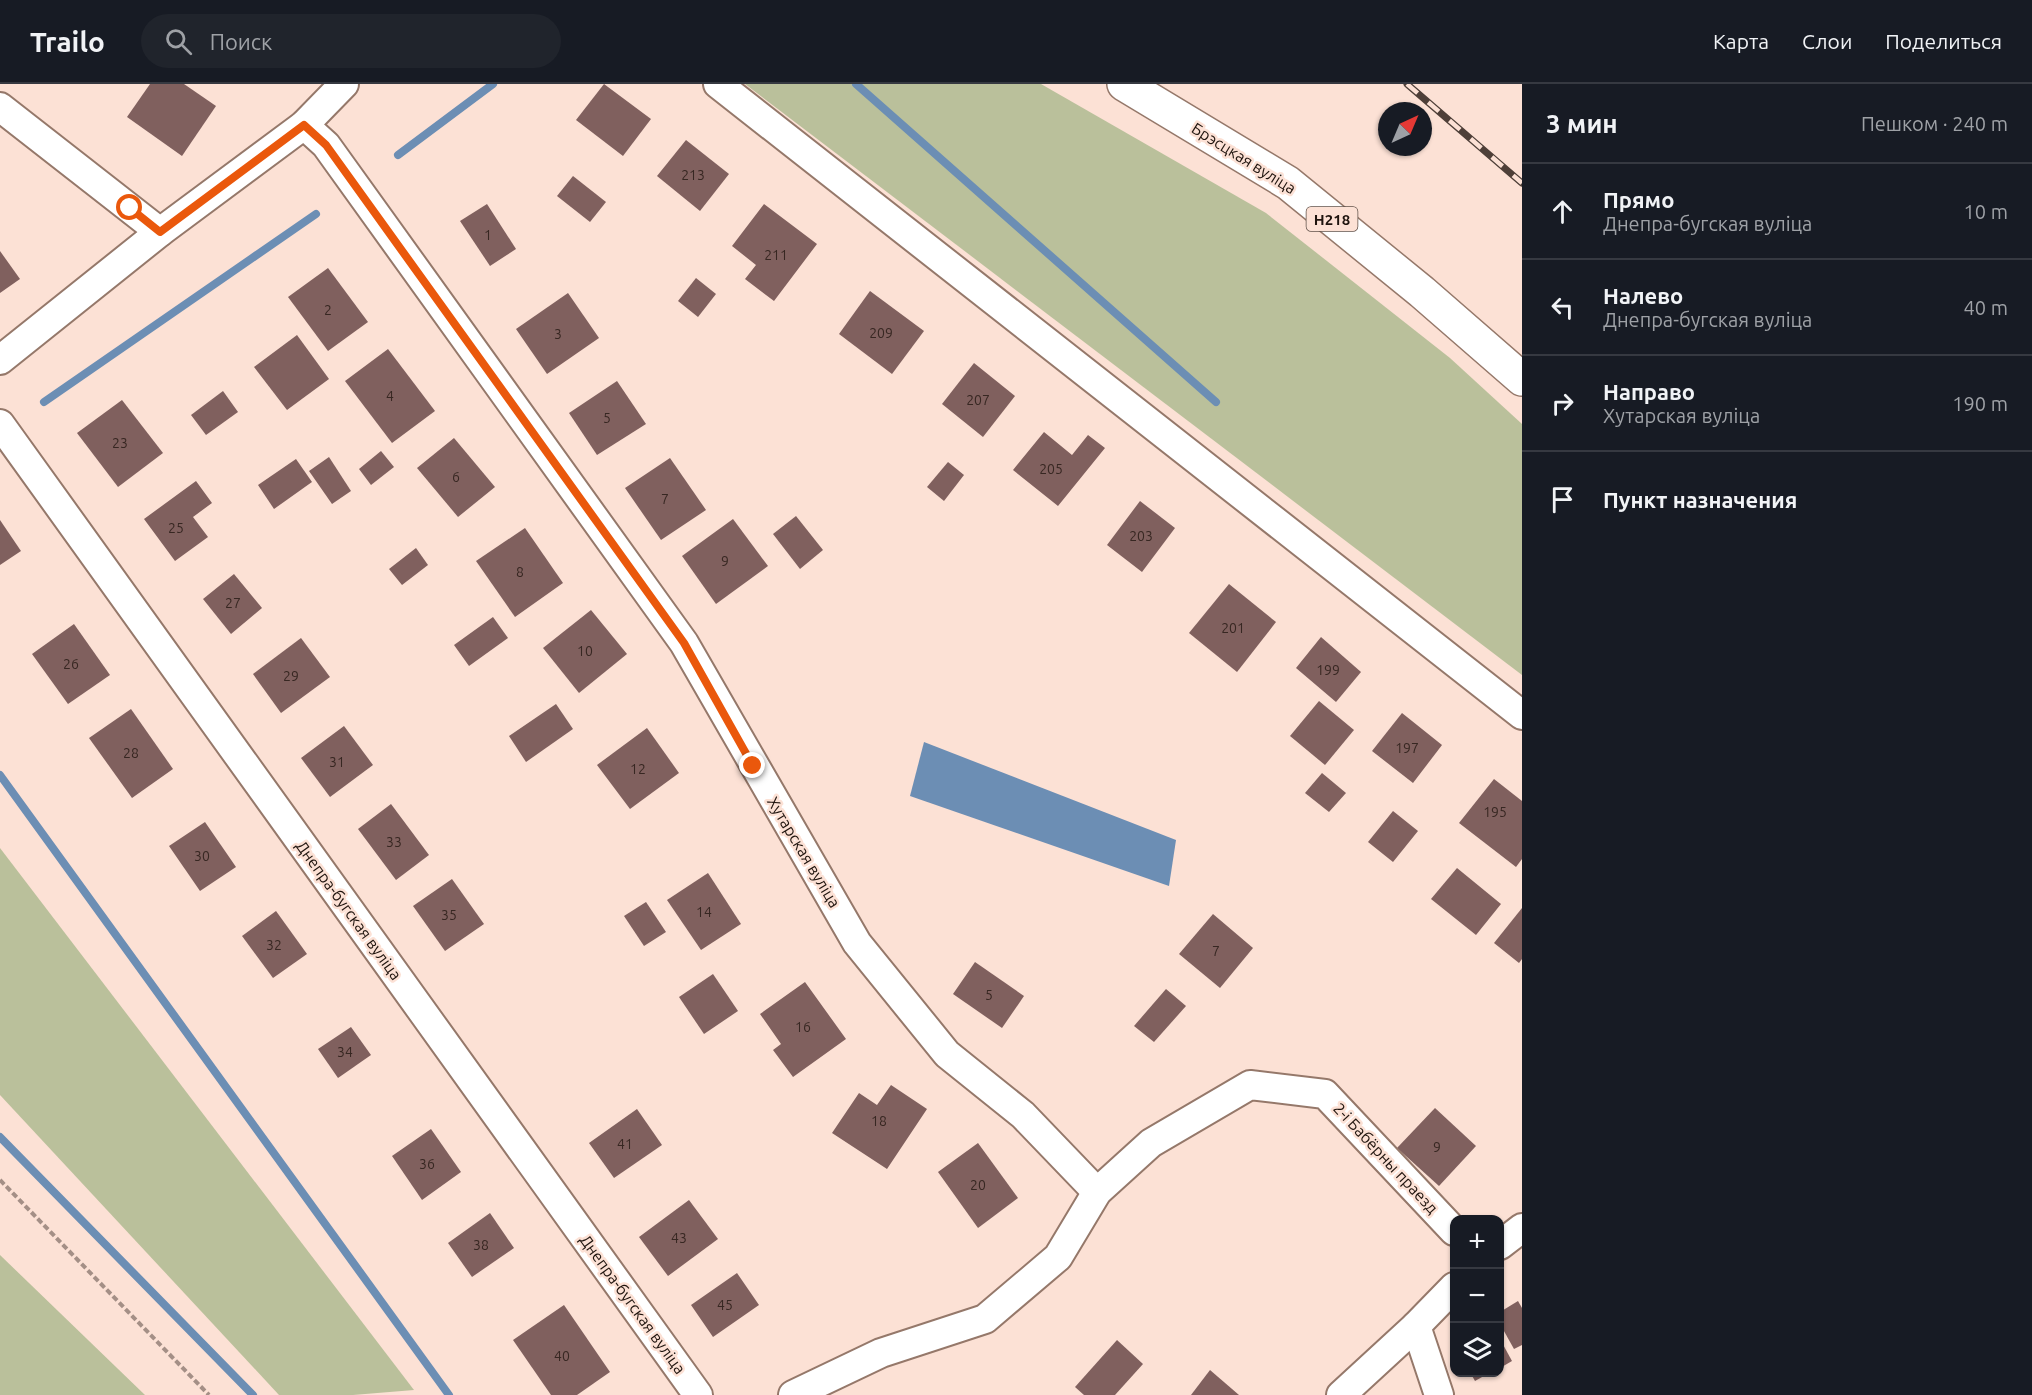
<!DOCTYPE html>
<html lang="ru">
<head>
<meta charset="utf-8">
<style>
	body { margin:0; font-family:Ubuntu,sans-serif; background:#20242c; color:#f1f3f6 }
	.controls { position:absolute; right:18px; bottom:18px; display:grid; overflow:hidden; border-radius:12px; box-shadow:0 2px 4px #0004 }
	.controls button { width:54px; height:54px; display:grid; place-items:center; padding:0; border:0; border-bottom:2px solid #363941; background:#171b24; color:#f1f3f6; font:30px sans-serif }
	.compass { position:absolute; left:1378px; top:18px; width:54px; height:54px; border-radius:50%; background:#171b24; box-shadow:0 2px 4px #0004; rotate:44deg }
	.stop { position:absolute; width:18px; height:18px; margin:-14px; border:4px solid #ea580c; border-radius:50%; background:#fff }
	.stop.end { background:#ea580c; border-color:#fff; box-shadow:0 2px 6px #0008 }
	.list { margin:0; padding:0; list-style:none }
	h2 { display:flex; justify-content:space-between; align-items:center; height:78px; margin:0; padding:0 24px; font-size:26px }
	h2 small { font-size:20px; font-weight:400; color:#9ea1a6 }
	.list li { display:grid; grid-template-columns:39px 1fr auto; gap:18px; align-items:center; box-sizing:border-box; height:96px; padding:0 24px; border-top:2px solid #363941 }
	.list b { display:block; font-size:22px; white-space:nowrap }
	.list p { margin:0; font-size:20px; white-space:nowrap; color:#9ea1a6 }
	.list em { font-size:20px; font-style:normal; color:#9ea1a6 }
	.icon { flex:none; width:33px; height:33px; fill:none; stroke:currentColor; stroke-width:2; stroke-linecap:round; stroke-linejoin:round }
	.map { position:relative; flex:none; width:1522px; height:1311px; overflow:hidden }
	header { display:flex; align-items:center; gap:36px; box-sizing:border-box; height:84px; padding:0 30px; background:#171b24; border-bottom:2px solid #363941 }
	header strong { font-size:28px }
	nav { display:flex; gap:33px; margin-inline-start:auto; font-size:21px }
	.search { width:420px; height:54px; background:#20242c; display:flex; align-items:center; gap:15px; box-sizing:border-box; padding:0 21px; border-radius:33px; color:#9ea1a6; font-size:22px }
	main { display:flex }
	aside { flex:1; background:#171b24 }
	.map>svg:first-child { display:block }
	.green { fill:#bac09b }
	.water { fill:#6c8eb4 }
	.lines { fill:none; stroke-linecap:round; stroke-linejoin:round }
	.stream { stroke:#6c8eb4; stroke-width:8 }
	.building { fill:#80605e }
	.street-casing { stroke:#95786a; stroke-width:32 }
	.primary-casing { stroke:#95786a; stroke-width:36 }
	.path { stroke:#a48f86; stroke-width:4; stroke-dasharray:6 3; stroke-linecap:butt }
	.street { stroke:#fff; stroke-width:28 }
	.primary { stroke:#fff; stroke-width:33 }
	.rail-casing { stroke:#4e3f38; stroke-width:7 }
	.rail { stroke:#fce1d5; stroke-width:4.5; stroke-dasharray:14; stroke-linecap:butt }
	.route { stroke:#ea580c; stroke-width:8 }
	.labels { text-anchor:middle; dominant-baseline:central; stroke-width:5; stroke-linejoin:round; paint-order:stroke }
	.number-label { font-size:14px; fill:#372722 }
	.shield { fill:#fce1d5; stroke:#61524a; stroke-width:1.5 }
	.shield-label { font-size:15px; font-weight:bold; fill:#1f140e }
	.street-label { font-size:16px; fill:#1f140e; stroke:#fce1d5 }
</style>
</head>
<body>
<header>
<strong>Trailo</strong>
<div class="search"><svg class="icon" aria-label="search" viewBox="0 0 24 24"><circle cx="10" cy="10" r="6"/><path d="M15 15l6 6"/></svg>Поиск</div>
<nav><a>Карта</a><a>Слои</a><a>Поделиться</a></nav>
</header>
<main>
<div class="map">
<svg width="1522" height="1311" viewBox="0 0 1522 1311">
	<rect width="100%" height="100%" fill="#fce1d5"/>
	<!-- green -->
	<g class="green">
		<polygon points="745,0 1041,0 1266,129 1450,274 1522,340 1522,591"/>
		<polygon points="0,764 414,1306 353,1311 279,1311 0,1011"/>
		<polygon points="0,1171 145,1311 0,1311"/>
	</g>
	<!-- water -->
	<polygon class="water" points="924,658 1176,756 1169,802 910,712"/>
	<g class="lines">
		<!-- stream -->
		<g class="stream">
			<polyline points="856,0 1216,318"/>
			<polyline points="398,71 493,0"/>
			<polyline points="44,318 316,130"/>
			<polyline points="0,691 449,1311"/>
			<polyline points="0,1053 253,1311"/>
		</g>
	</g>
	<!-- building -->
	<g class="building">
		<polygon points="150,0 184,0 216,22 182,72 127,33"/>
		<polygon points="604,0 651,35 623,72 576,36"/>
		<polygon points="686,56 729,90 700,127 657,92"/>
		<polygon points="573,92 606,118 590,138 557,112"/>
		<polygon points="487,120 516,165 490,182 460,137"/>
		<polygon points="764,120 817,160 774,217 745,195 756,181 732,162"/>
		<polygon points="0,167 20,195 0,209"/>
		<polygon points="328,184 368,238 328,267 288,213"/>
		<polygon points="696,194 716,210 698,233 678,217"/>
		<polygon points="870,207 924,247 892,290 839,250"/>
		<polygon points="568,209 599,254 547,290 516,245"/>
		<polygon points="297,251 329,295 287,326 254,283"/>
		<polygon points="388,265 435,327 392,359 345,297"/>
		<polygon points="974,279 1015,312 983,353 942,320"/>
		<polygon points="617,297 646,340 597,371 569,329"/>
		<polygon points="223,307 238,328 206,351 191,331"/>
		<polygon points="122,316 163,369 118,403 77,349"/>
		<polygon points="1044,348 1072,371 1088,351 1105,364 1058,422 1013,386"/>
		<polygon points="454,354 495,403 458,433 417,384"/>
		<polygon points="381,367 394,383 371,401 359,385"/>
		<polygon points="329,373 351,407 332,420 309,387"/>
		<polygon points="670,374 706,426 661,456 625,404"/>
		<polygon points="296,375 312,398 274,425 258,401"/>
		<polygon points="948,378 964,391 944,417 927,403"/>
		<polygon points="196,397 212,419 193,433 208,453 175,477 144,435"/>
		<polygon points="1140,417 1175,444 1142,488 1107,461"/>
		<polygon points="796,432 823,466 800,485 773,450"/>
		<polygon points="733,435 768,482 716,520 682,472"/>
		<polygon points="0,436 21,467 0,481"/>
		<polygon points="525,444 563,499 515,533 476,477"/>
		<polygon points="416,464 428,481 402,501 389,485"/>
		<polygon points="234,490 262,524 231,550 203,515"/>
		<polygon points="1229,500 1276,538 1237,588 1189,549"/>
		<polygon points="591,526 627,570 579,609 543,564"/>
		<polygon points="493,533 508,554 469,582 454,561"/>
		<polygon points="74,540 110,591 68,620 32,570"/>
		<polygon points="1321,553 1361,588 1336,618 1296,584"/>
		<polygon points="301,554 330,593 281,629 253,590"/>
		<polygon points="1319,617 1354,646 1325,681 1290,652"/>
		<polygon points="556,620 573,645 526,678 509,652"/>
		<polygon points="131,625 173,685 132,714 89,654"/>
		<polygon points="1402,629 1442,661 1413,699 1372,667"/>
		<polygon points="344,642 373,681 330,713 301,674"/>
		<polygon points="647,644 679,689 630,725 597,681"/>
		<polygon points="1322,689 1346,709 1329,728 1305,709"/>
		<polygon points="1494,695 1522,717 1522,775 1516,783 1459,739"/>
		<polygon points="391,720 429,771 396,796 358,745"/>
		<polygon points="1393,727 1418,747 1393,778 1368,758"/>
		<polygon points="205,738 236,783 200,807 169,762"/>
		<polygon points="1457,784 1501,820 1476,851 1431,815"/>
		<polygon points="708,789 741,840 701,866 667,816"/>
		<polygon points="452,795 484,840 445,867 413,822"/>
		<polygon points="646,818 666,848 644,862 624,832"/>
		<polygon points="1522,824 1522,875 1519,879 1494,859"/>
		<polygon points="276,827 307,870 273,894 242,852"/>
		<polygon points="1213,830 1253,864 1220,904 1179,870"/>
		<polygon points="975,878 1024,912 1002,944 953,910"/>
		<polygon points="713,890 738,927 704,950 679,913"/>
		<polygon points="805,898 846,955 793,993 773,966 781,960 760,930"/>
		<polygon points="1166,905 1186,922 1154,958 1134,942"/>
		<polygon points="351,943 371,971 338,994 318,965"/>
		<polygon points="891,1001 927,1025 887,1085 832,1049 859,1009 877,1021"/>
		<polygon points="1435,1024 1476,1062 1439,1102 1397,1064"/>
		<polygon points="637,1025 662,1061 614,1094 589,1059"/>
		<polygon points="431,1045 461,1088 422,1116 392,1072"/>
		<polygon points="978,1059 1018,1114 978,1144 938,1088"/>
		<polygon points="689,1116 718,1155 668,1192 639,1153"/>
		<polygon points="490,1129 514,1164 472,1193 448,1159"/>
		<polygon points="737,1189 759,1221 713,1253 691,1221"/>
		<polygon points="1518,1217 1522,1224 1522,1261 1514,1265 1500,1240 1500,1228"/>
		<polygon points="564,1221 610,1288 577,1311 551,1311 513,1256"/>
		<polygon points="1500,1255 1512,1277 1500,1284"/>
		<polygon points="1117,1256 1143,1280 1115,1311 1084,1311 1075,1303"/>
		<polygon points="1210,1286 1239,1311 1191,1311"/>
		<polygon points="1470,1288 1491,1288 1475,1297"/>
	</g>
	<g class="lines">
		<defs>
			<g id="street">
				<polyline points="718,0 1522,631"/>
				<polyline points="0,23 160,148 304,41 344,0"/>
				<polyline points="304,41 326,61 684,559 857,859 947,970 1023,1031 1097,1108"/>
				<polyline points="0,276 160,148"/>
				<polyline points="0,340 698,1311"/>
				<polyline points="1500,1161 1522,1144"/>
				<polyline points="793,1311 881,1269 985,1235 1058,1173 1097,1108 1151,1059 1250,1001 1325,1010 1454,1147"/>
				<polyline points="1341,1311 1416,1242"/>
				<polyline points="1439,1311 1416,1242 1454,1203"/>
			</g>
			<polyline id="primary" points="1124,0 1288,99 1422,208 1522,295"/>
		</defs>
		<!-- street casing -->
		<use href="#street" class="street-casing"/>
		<!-- primary casing -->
		<use href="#primary" class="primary-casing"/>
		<!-- path -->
		<polyline class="path" points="0,1096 209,1311"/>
		<!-- street -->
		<use href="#street" class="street"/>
		<!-- primary -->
		<use href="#primary" class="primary"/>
		<defs>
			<polyline id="rail" points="1407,0 1522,99"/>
		</defs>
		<!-- rail casing -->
		<use href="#rail" class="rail-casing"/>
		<!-- rail -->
		<use href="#rail" class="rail"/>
	</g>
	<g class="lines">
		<!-- route -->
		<polyline class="route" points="130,124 160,148 304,41 326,61 684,559 753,682"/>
	</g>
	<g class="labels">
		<!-- number labels -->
		<g class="number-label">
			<text x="693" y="91">213</text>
			<text x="488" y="151">1</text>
			<text x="776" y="171">211</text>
			<text x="328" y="226">2</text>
			<text x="881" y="249">209</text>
			<text x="558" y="250">3</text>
			<text x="390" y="312">4</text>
			<text x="978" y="316">207</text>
			<text x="607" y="334">5</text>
			<text x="120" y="359">23</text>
			<text x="1051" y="385">205</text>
			<text x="456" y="393">6</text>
			<text x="665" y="415">7</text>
			<text x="176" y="444">25</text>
			<text x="1141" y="452">203</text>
			<text x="725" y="477">9</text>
			<text x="520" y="488">8</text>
			<text x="233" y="519">27</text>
			<text x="1233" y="544">201</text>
			<text x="585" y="567">10</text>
			<text x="71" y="580">26</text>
			<text x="1328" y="586">199</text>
			<text x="291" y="592">29</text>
			<text x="1407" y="664">197</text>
			<text x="131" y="669">28</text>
			<text x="337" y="678">31</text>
			<text x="638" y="685">12</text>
			<text x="1495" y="728">195</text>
			<text x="394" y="758">33</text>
			<text x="202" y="772">30</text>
			<text x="704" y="828">14</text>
			<text x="449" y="831">35</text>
			<text x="274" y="861">32</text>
			<text x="1216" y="867">7</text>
			<text x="989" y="911">5</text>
			<text x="803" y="943">16</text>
			<text x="345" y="968">34</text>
			<text x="879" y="1037">18</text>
			<text x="625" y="1060">41</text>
			<text x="1437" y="1063">9</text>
			<text x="427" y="1080">36</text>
			<text x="978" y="1101">20</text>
			<text x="679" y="1154">43</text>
			<text x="481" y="1161">38</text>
			<text x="725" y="1221">45</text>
			<text x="562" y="1272">40</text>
		</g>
		<!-- shield labels -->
		<rect class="shield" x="1306.5" y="123" width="51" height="24" rx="4.5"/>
		<g class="shield-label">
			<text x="1332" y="135">Н218</text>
		</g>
		<!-- street labels -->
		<g class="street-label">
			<text transform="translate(1244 74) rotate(32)">Брэсцкая вуліца</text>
			<text transform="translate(804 768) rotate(59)">Хутарская вуліца</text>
			<text transform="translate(349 826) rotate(54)">Днепра-бугская вуліца</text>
			<text transform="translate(1386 1074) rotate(47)">2-і Бабёрны праезд</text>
			<text transform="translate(633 1220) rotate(54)">Днепра-бугская вуліца</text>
		</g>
	</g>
</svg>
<div class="controls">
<button>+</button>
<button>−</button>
<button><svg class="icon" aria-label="layers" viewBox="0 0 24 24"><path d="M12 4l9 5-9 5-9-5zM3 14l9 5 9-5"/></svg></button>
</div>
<svg class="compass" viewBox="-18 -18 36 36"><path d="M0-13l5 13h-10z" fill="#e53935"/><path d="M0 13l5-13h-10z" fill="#9ea1a6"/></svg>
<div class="stop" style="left:130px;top:124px"></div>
<div class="stop end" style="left:753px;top:682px"></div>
</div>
<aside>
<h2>3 мин<small>Пешком · 240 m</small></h2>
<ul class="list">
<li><svg class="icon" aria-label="ahead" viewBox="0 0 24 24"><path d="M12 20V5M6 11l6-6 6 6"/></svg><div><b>Прямо</b><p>Днепра-бугская вуліца</p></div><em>10 m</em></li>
<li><svg class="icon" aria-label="left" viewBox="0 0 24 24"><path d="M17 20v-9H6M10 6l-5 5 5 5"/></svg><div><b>Налево</b><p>Днепра-бугская вуліца</p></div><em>40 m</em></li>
<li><svg class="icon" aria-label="right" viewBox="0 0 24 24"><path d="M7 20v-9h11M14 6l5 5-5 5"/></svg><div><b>Направо</b><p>Хутарская вуліца</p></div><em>190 m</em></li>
<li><svg class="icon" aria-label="arrive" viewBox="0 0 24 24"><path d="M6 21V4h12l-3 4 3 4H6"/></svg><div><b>Пункт назначения</b></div></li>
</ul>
</aside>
</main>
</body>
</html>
